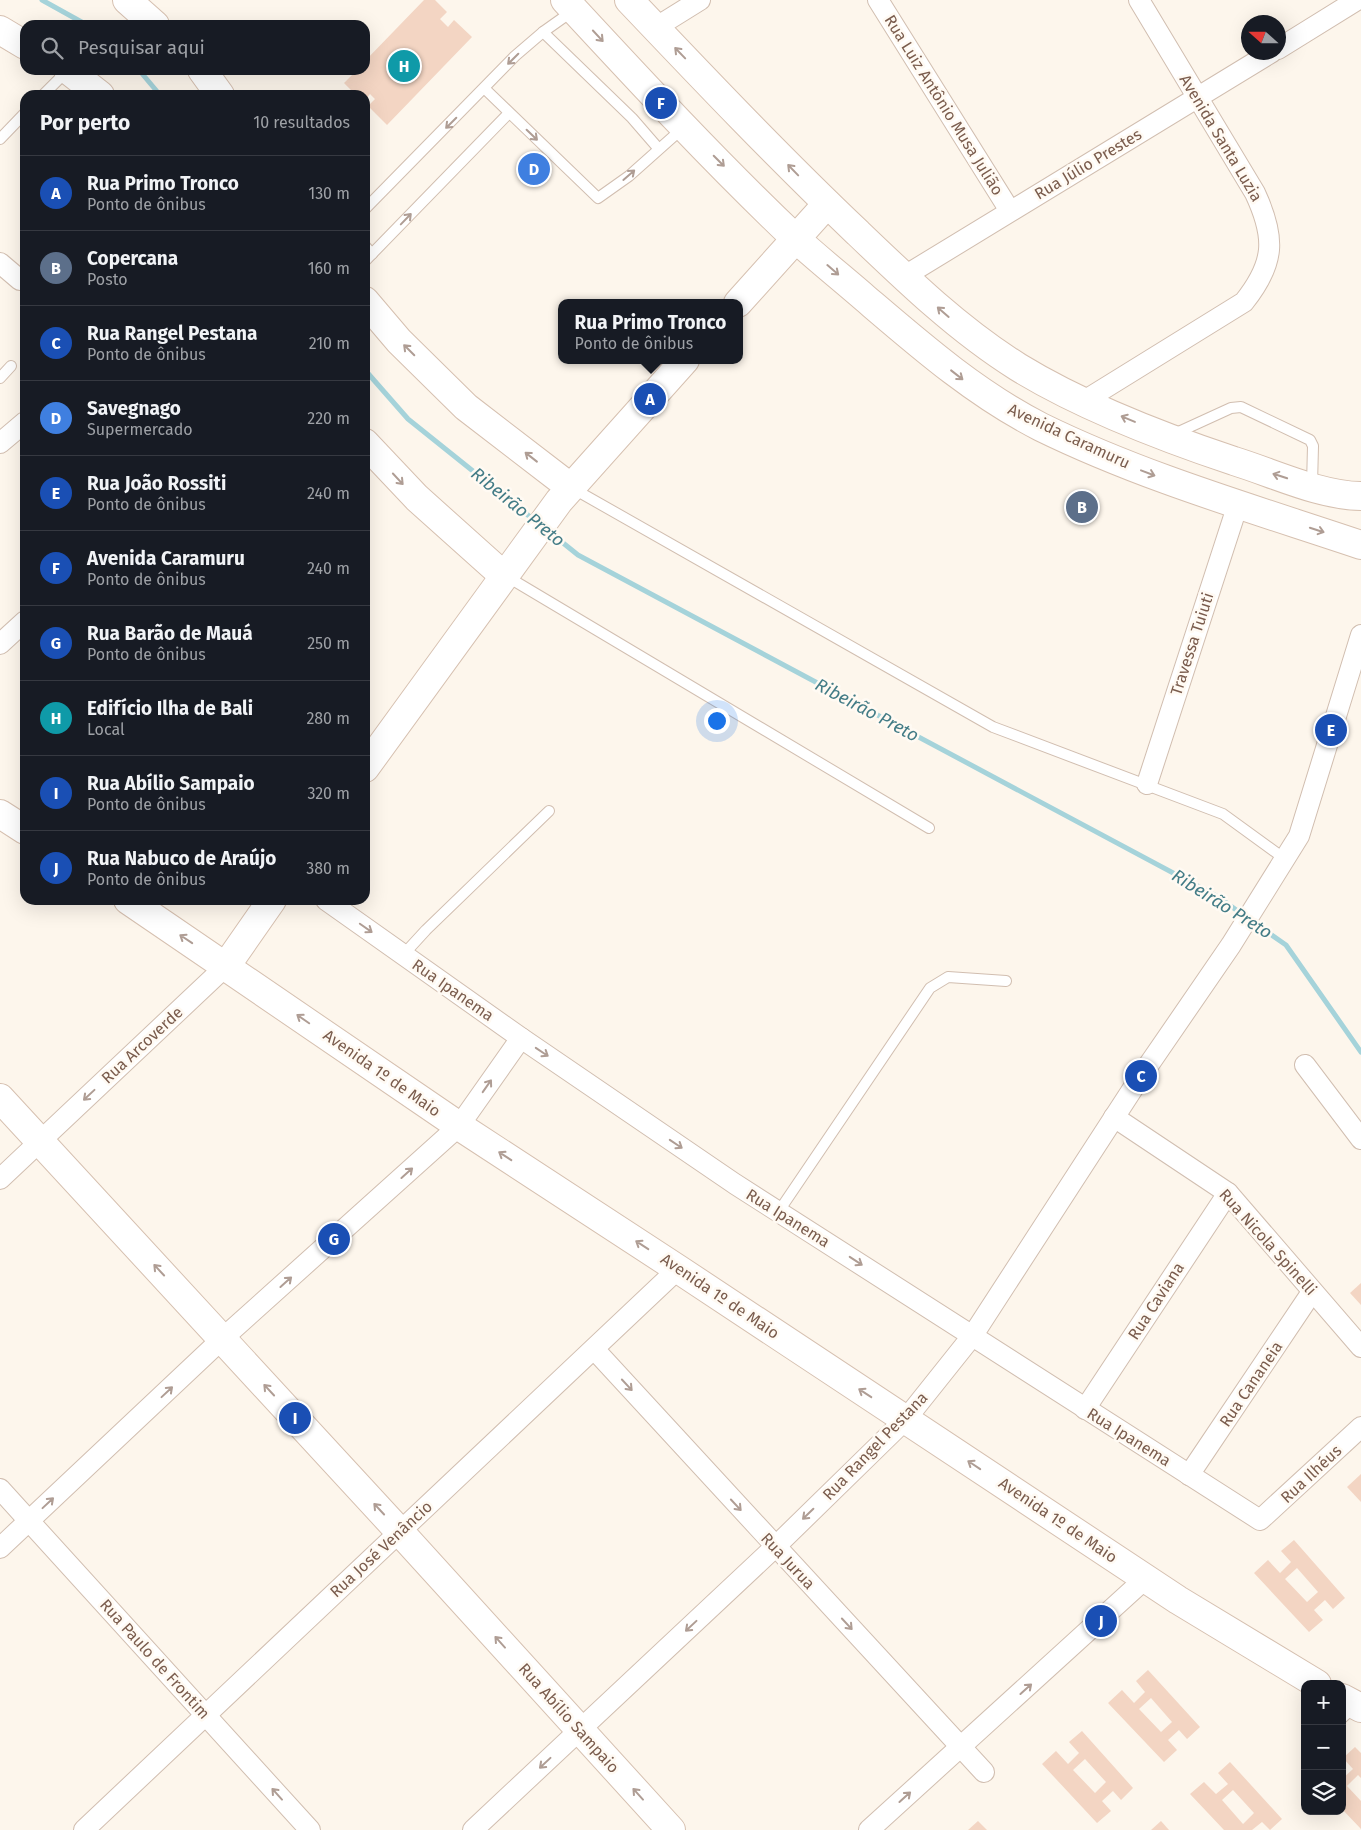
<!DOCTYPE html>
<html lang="pt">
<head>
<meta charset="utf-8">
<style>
	body { margin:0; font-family:"Fira Sans",sans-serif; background:#242831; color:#f1f3f6 }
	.controls { position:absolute; right:15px; bottom:15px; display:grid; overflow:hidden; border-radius:10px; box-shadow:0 5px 20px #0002 }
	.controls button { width:45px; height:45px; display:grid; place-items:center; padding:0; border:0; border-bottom:1px solid #363941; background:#171b24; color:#f1f3f6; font:25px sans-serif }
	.compass { position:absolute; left:1241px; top:15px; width:45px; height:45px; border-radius:50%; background:#171b24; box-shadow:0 5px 20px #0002; rotate:291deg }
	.you { position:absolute; left:716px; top:720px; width:18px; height:18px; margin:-12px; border:4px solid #fff; border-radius:50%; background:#1a73e8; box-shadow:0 0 0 8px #1a73e833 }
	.badge { display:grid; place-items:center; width:32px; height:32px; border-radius:50%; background:#e76f51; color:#fff; font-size:16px; font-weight:700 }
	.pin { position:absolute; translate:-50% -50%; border:2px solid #fff; box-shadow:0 1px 5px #0006 }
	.popup { position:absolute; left:558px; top:299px; width:185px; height:65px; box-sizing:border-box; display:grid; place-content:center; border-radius:10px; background:#171b24; filter:drop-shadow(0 1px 4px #0005); font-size:16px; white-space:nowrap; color:#9ea1a6 }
	.popup b { font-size:19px; color:#f1f3f6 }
	.popup::after { content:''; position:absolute; left:50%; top:100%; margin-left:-10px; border:10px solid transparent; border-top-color:#171b24 }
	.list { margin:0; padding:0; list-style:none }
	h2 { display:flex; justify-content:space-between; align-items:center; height:65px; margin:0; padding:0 20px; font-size:21px }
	h2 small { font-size:16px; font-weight:400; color:#9ea1a6 }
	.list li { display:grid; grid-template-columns:32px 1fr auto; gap:15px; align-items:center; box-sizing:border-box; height:75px; padding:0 20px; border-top:1px solid #363941 }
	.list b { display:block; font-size:19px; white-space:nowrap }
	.list p { margin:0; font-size:16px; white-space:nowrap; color:#9ea1a6 }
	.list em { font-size:16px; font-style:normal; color:#9ea1a6 }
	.icon { flex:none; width:28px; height:28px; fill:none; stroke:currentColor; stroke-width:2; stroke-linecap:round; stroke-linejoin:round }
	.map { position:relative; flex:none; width:1361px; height:1830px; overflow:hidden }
	.search { position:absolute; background:#171b24; box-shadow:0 5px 20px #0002; left:20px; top:20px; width:350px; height:55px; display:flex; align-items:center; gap:12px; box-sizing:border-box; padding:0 18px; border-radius:15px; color:#9ea1a6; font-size:19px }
	.panel { position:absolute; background:#171b24; box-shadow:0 5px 20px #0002; left:20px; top:90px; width:350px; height:815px; border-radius:15px }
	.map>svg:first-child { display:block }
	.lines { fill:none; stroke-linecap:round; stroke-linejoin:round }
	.stream { stroke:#a5d3da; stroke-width:5 }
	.building { fill:#f3d5c3; fill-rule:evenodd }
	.lane-casing { stroke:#d1beb0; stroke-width:12 }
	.street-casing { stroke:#d1beb0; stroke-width:22 }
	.secondary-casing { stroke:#d6c0b0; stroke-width:30 }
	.lane { stroke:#fff; stroke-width:10 }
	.street { stroke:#fff; stroke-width:20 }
	.secondary { stroke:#fff; stroke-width:28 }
	.oneway { stroke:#af9d94 }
	.labels { text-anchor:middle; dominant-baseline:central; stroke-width:5; stroke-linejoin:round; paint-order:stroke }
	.street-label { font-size:16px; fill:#7a5c4d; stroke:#fffaf3 }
	.water-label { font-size:18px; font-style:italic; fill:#437c86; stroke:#fffaf3 }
</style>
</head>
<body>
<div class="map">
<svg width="1361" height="1830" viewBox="0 0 1361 1830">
	<rect width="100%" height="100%" fill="#fdf6ec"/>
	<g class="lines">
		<!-- stream -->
		<g class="stream">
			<polyline points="42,0 87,25"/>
			<polyline points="139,70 160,95"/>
			<polyline points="365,370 408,419 534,520"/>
			<polyline points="547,530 578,555 1220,898 1243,915"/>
			<polyline points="1250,920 1286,945 1361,1052"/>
		</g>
	</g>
	<!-- building -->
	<g class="building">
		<polygon points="424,0 435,0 447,12 440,19 448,27 454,20 472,37 387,125 368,106 375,99 370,94 365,100 365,95 356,95 344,83 357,70 365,70 365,61"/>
		<polygon points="1361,1283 1361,1305 1350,1293"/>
		<polygon points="1361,1474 1361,1502 1347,1487"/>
		<path d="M1294,1540L1345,1598L1333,1609L1325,1600L1314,1610L1323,1620L1309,1632L1254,1573L1268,1560L1280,1573L1291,1562L1281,1551ZM1297,1568L1318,1592L1307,1602L1285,1579Z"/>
		<path d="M1148,1670L1200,1727L1187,1739L1179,1730L1168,1740L1177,1750L1164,1762L1108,1703L1122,1690L1134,1703L1145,1692L1136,1681ZM1151,1698L1172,1722L1161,1732L1139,1709Z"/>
		<path d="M1082,1731L1133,1788L1121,1800L1113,1791L1102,1801L1111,1811L1097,1823L1042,1764L1056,1751L1068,1764L1079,1753L1069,1742ZM1085,1759L1106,1782L1095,1793L1073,1770Z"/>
		<polygon points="1355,1747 1361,1753 1361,1778 1358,1775 1347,1786 1361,1801 1361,1829 1342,1809 1342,1779 1353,1769 1343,1758"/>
		<path d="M1230,1762L1282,1819L1270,1830L1262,1822L1252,1830H1224L1190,1794L1204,1782L1216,1794L1228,1784L1218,1773ZM1233,1790L1254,1813L1243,1824L1222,1800Z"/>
		<polygon points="978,1821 987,1830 968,1830"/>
		<polygon points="1161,1821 1169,1830 1151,1830"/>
	</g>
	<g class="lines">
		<defs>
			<g id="lane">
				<polyline points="543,32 632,118 658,148"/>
				<polyline points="485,89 598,198 629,176 684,127"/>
				<polyline points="43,95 67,71"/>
				<polyline points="0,139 25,113"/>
				<polyline points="365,209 515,56 543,32 574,10"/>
				<polyline points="365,246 372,254"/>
				<polyline points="365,261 509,113"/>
				<polyline points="0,378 11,366"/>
				<polyline points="1172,435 1231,408 1241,407 1310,440 1313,446 1312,485"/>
				<polyline points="572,488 993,727 1223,814 1285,859"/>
				<polyline points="506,576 929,828"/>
				<polyline points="404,954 426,930 549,811"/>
				<polyline points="779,1211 930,988 948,977 1006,981"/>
				<polyline points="1342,1718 1355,1706"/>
			</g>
			<g id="street">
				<polyline points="878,0 1010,211"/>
				<polyline points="655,28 700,0"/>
				<polyline points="1278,49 1357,0"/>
				<polyline points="0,263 20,280"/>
				<polyline points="903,277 1272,52"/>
				<path d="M1084,401L1244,302C1275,263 1276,238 1255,193L1139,0"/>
				<polyline points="0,443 25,422"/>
				<polyline points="0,644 25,621"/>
				<polyline points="1147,784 1238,504"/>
				<polyline points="326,900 521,1038 735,1184 1260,1520 1361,1427"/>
				<polyline points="1305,1065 1361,1139"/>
				<polyline points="1114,1117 1228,1193 1361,1347"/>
				<polyline points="0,1179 226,966"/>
				<polyline points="594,1349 984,1772"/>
				<polyline points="1085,1409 1228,1193"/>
				<polyline points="1189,1475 1312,1292"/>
				<polyline points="0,1489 310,1830"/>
				<polyline points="0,1548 222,1339 459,1126 521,1038"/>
				<polyline points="84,1830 678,1269"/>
				<polyline points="473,1830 775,1547 906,1419 973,1335 1141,1076 1231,945 1299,836 1361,635"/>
				<polyline points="869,1830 1146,1578"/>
			</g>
			<g id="secondary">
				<polyline points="127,0 155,25"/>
				<path d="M565,0C640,81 715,162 795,238C818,259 843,279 866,299C921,346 976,394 1041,427C1143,477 1254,509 1361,545"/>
				<path d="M629,0C704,79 779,158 858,233C908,281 959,330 1018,367C1080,405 1165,438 1234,461C1273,473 1321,496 1361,496"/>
				<polyline points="0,30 25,45"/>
				<polyline points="68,70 100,95"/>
				<polyline points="202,70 220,95"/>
				<polyline points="365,301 399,341 466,407 570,487"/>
				<polyline points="738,303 827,204"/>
				<polyline points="365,443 417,498 503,575"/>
				<polyline points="365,768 559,501 685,360"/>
				<polyline points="0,814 25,830"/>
				<polyline points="128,900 459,1126 678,1269 1178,1600 1317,1684"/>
				<polyline points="226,966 272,900"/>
				<polyline points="0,1098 400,1532 671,1830"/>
				<polyline points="1342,1698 1361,1708"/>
			</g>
		</defs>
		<!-- lane casing -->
		<use href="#lane" class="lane-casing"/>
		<!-- street casing -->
		<use href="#street" class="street-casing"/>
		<!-- secondary casing -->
		<use href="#secondary" class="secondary-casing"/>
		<!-- lane -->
		<use href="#lane" class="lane"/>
		<!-- street -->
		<use href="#street" class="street"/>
		<!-- secondary -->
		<use href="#secondary" class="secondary"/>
	</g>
	<!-- one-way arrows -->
	<defs><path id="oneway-shaft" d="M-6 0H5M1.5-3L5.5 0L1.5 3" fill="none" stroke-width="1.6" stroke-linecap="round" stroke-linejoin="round" transform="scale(1.25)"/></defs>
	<g class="oneway">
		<use href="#oneway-shaft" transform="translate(598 36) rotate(47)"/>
		<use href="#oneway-shaft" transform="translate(680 53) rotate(-134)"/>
		<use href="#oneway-shaft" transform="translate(513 59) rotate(135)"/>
		<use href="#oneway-shaft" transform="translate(451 123) rotate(135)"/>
		<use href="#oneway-shaft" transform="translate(532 135) rotate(44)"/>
		<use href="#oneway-shaft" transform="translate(719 161) rotate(45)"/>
		<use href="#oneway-shaft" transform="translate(793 170) rotate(-134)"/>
		<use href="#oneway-shaft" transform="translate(629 175) rotate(-41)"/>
		<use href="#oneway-shaft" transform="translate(406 219) rotate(-46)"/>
		<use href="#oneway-shaft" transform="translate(833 270) rotate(41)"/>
		<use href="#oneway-shaft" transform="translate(943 312) rotate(-139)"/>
		<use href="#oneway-shaft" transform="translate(409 350) rotate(-135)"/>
		<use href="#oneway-shaft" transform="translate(957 375) rotate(38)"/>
		<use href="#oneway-shaft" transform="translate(1128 419) rotate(-157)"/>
		<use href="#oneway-shaft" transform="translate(531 457) rotate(-142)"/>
		<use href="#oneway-shaft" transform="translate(1148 473) rotate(21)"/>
		<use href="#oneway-shaft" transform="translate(1280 476) rotate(-162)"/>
		<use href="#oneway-shaft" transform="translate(398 479) rotate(47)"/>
		<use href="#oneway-shaft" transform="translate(1317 530) rotate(18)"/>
		<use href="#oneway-shaft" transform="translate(366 928) rotate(35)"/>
		<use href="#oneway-shaft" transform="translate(186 939) rotate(-146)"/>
		<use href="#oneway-shaft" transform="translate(303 1019) rotate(-145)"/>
		<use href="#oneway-shaft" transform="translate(542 1052) rotate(34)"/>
		<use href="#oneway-shaft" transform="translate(487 1086) rotate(-55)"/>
		<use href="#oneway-shaft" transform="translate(89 1095) rotate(137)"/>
		<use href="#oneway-shaft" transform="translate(676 1144) rotate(34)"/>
		<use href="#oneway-shaft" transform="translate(505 1156) rotate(-147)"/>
		<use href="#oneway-shaft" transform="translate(407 1173) rotate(-42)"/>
		<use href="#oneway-shaft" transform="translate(642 1245) rotate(-147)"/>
		<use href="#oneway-shaft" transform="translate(856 1261) rotate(33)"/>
		<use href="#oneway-shaft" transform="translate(159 1270) rotate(-133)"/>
		<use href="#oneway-shaft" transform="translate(286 1282) rotate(-42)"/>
		<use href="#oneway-shaft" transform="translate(627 1385) rotate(47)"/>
		<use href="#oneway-shaft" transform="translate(269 1390) rotate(-133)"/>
		<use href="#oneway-shaft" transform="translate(167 1392) rotate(-43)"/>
		<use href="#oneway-shaft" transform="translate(865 1393) rotate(-147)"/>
		<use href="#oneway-shaft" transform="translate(974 1465) rotate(-146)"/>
		<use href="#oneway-shaft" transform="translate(48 1503) rotate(-43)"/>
		<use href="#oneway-shaft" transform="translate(736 1505) rotate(47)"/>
		<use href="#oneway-shaft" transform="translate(379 1509) rotate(-133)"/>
		<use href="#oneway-shaft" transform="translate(808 1514) rotate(136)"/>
		<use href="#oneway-shaft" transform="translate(847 1624) rotate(47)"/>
		<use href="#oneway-shaft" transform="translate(691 1626) rotate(137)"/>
		<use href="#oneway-shaft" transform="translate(500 1642) rotate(-132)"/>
		<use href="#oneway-shaft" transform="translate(1026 1689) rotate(-42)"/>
		<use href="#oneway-shaft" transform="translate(545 1763) rotate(137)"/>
		<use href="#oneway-shaft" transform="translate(277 1794) rotate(-132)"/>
		<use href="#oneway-shaft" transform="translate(638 1794) rotate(-132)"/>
		<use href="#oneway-shaft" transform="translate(905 1797) rotate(-42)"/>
	</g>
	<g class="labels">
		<!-- street labels -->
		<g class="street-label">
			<text transform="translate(944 105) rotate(58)">Rua Luiz Antônio Musa Julião</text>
			<text transform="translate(1221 138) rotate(59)">Avenida Santa Luzia</text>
			<text transform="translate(1088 164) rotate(-31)">Rua Júlio Prestes</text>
			<text transform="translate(1069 436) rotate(25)">Avenida Caramuru</text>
			<text transform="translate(1192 644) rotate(-72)">Travessa Tuiuti</text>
			<text transform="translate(453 990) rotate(35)">Rua Ipanema</text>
			<text transform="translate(142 1045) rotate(-43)">Rua Arcoverde</text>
			<text transform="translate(382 1073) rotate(35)">Avenida 1º de Maio</text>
			<text transform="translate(788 1218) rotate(32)">Rua Ipanema</text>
			<text transform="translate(1268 1242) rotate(48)">Rua Nicola Spinelli</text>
			<text transform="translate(720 1296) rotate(34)">Avenida 1º de Maio</text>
			<text transform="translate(1156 1301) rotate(-57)">Rua Caviana</text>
			<text transform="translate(1251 1384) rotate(-56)">Rua Cananeia</text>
			<text transform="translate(1129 1437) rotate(32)">Rua Ipanema</text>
			<text transform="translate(875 1446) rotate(-46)">Rua Rangel Pestana</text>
			<text transform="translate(1311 1474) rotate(-43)">Rua Ilhéus</text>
			<text transform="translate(1058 1520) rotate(34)">Avenida 1º de Maio</text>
			<text transform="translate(381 1549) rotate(-43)">Rua José Venâncio</text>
			<text transform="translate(788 1561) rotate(47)">Rua Jurua</text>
			<text transform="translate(155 1659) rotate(48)">Rua Paulo de Frontim</text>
			<text transform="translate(569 1718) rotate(48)">Rua Abílio Sampaio</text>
		</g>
		<!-- water labels -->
		<g class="water-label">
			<text transform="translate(518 507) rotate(39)">Ribeirão Preto</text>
			<text transform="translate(867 710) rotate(28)">Ribeirão Preto</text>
			<text transform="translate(1222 904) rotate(32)">Ribeirão Preto</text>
		</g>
	</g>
</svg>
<div class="controls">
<button>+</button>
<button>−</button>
<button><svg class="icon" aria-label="layers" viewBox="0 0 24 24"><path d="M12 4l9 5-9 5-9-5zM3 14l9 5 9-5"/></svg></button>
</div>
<svg class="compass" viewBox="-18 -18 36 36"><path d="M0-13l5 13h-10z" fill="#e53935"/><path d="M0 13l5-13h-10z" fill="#9ea1a6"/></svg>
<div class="you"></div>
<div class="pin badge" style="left:650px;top:399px;background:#1a4fb4">A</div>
<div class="popup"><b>Rua Primo Tronco</b>Ponto de ônibus</div>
<div class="pin badge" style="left:1082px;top:507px;background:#5c6f8a">B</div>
<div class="pin badge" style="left:1141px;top:1076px;background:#1a4fb4">C</div>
<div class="pin badge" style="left:534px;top:169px;background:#3f7fe0">D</div>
<div class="pin badge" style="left:1331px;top:730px;background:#1a4fb4">E</div>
<div class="pin badge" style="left:661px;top:103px;background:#1a4fb4">F</div>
<div class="pin badge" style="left:334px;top:1239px;background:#1a4fb4">G</div>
<div class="pin badge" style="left:404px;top:66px;background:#0f9aa8">H</div>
<div class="pin badge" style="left:295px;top:1418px;background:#1a4fb4">I</div>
<div class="pin badge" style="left:1101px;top:1621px;background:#1a4fb4">J</div>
<div class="search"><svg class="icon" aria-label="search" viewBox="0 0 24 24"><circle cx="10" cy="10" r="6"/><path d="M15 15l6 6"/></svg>Pesquisar aqui</div>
<section class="panel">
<h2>Por perto<small>10 resultados</small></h2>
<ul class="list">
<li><span class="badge" style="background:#1a4fb4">A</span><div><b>Rua Primo Tronco</b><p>Ponto de ônibus</p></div><em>130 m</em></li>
<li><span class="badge" style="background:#5c6f8a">B</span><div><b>Copercana</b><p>Posto</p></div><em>160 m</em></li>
<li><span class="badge" style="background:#1a4fb4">C</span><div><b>Rua Rangel Pestana</b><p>Ponto de ônibus</p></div><em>210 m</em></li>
<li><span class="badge" style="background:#3f7fe0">D</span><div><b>Savegnago</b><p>Supermercado</p></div><em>220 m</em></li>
<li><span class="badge" style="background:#1a4fb4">E</span><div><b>Rua João Rossiti</b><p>Ponto de ônibus</p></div><em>240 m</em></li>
<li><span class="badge" style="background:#1a4fb4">F</span><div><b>Avenida Caramuru</b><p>Ponto de ônibus</p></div><em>240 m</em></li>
<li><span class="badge" style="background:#1a4fb4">G</span><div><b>Rua Barão de Mauá</b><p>Ponto de ônibus</p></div><em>250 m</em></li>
<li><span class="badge" style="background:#0f9aa8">H</span><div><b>Edifício Ilha de Bali</b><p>Local</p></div><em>280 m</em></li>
<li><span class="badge" style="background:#1a4fb4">I</span><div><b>Rua Abílio Sampaio</b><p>Ponto de ônibus</p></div><em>320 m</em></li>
<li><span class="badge" style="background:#1a4fb4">J</span><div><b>Rua Nabuco de Araújo</b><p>Ponto de ônibus</p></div><em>380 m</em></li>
</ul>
</section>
</div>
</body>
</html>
